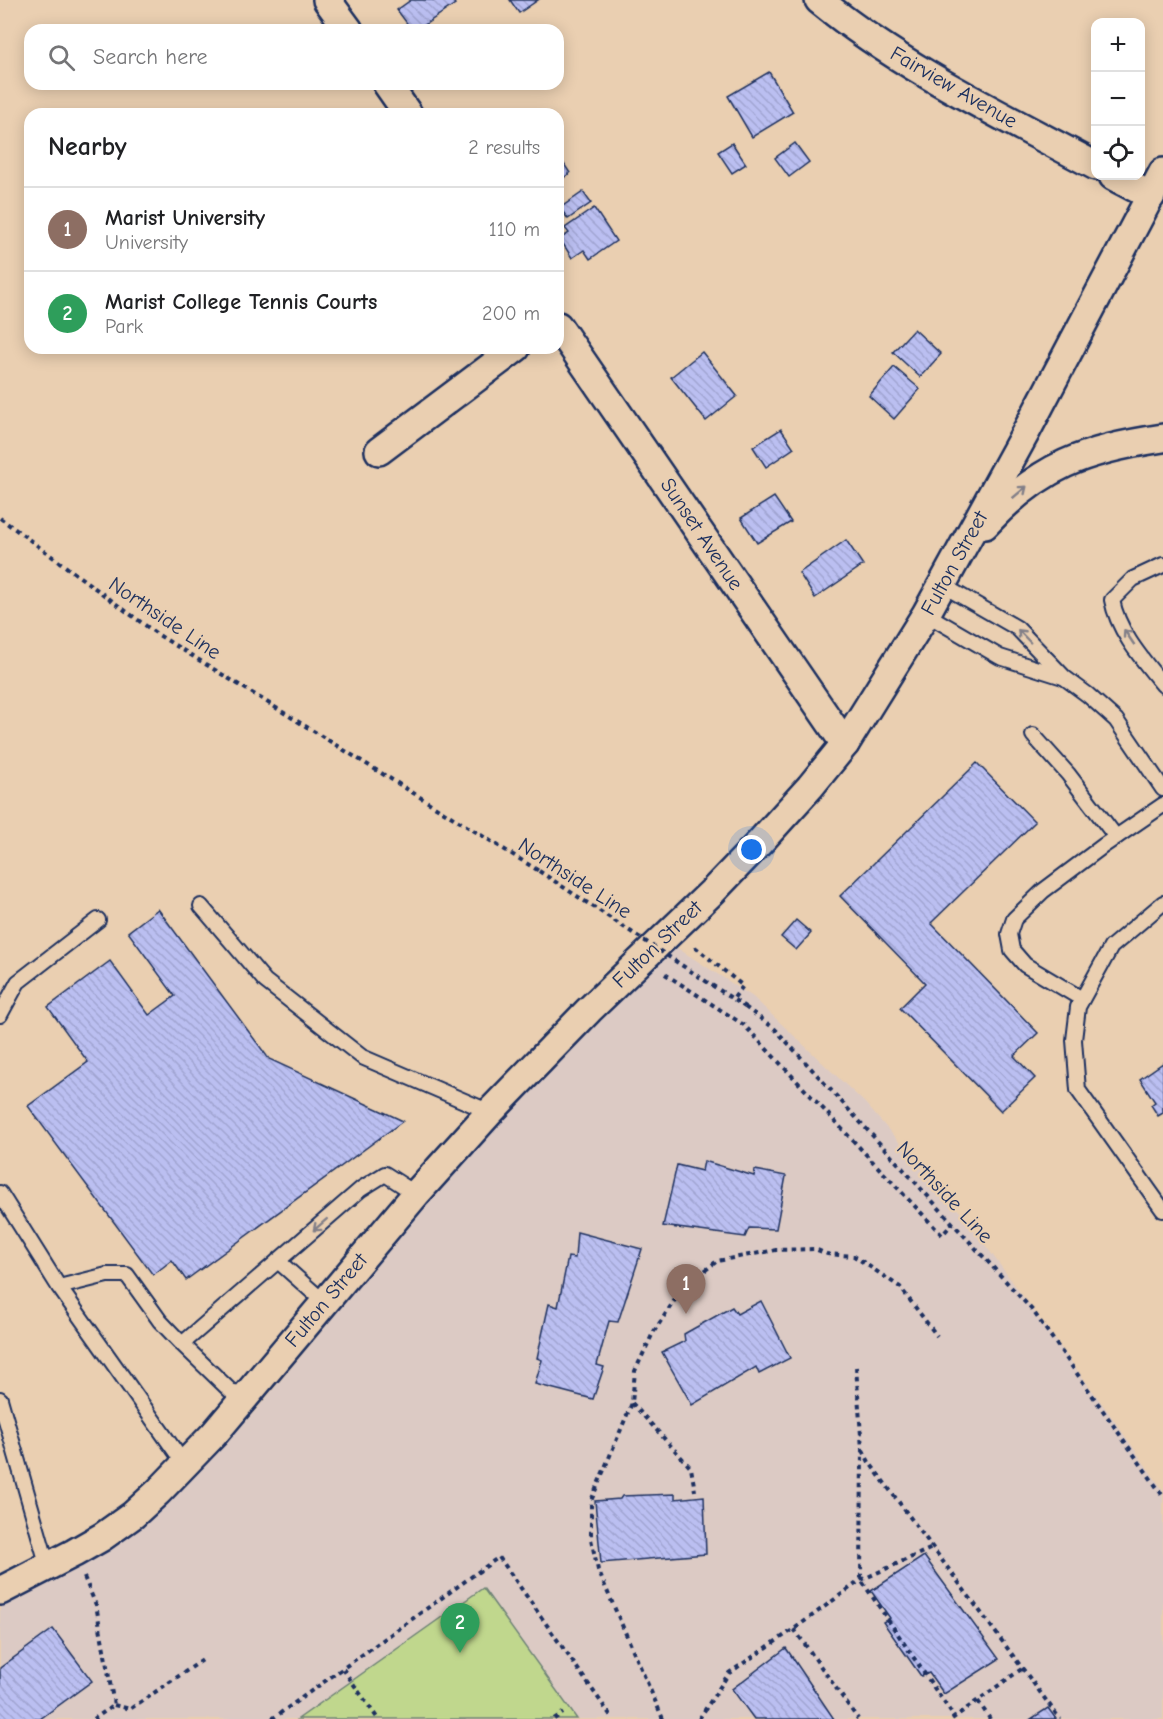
<!DOCTYPE html>
<html lang="en">
<head>
<meta charset="utf-8">
<style>
	body { margin:0; font-family:"Comic Neue",sans-serif; background:#f6f6f6; color:#202124 }
	.controls { position:absolute; right:18px; top:18px; display:grid; overflow:hidden; border-radius:12px; box-shadow:0 3px 15px #0003 }
	.controls button { width:54px; height:54px; display:grid; place-items:center; padding:0; border:0; border-bottom:2px solid #e0e0e0; background:#fff; color:#202124; font:30px sans-serif }
	.you { position:absolute; left:752px; top:850px; width:21px; height:21px; margin:-15px; border:4px solid #fff; border-radius:50%; background:#1a73e8; box-shadow:0 0 0 9px #1a73e833 }
	.badge { display:grid; place-items:center; width:39px; height:39px; border-radius:50%; background:#1a73e8; color:#fff; font-size:20px; font-weight:700 }
	.pin { position:absolute; translate:-50% -50px; filter:drop-shadow(0 2px 3px #0008) }
	.pin::after { content:''; position:absolute; top:32px; width:21px; height:18px; background:inherit; clip-path:polygon(0 0,100% 0,50% 100%) }
	.list { margin:0; padding:0; list-style:none }
	h2 { display:flex; justify-content:space-between; align-items:center; height:78px; margin:0; padding:0 24px; font-size:26px }
	h2 small { font-size:20px; font-weight:400; color:#757577 }
	.list li { display:grid; grid-template-columns:39px 1fr auto; gap:18px; align-items:center; box-sizing:border-box; height:84px; padding:0 24px; border-top:2px solid #e0e0e0 }
	.list b { display:block; font-size:22px; white-space:nowrap }
	.list p { margin:0; font-size:20px; white-space:nowrap; color:#757577 }
	.list em { font-size:20px; font-style:normal; color:#757577 }
	.icon { flex:none; width:33px; height:33px; fill:none; stroke:currentColor; stroke-width:2; stroke-linecap:round; stroke-linejoin:round }
	.map { position:relative; flex:none; width:1163px; height:1719px; overflow:hidden }
	.search { position:absolute; background:#fff; box-shadow:0 3px 15px #0003; left:24px; top:24px; width:540px; height:66px; display:flex; align-items:center; gap:15px; box-sizing:border-box; padding:0 21px; border-radius:18px; color:#757577; font-size:22px }
	.panel { position:absolute; background:#fff; box-shadow:0 3px 15px #0003; left:24px; top:108px; width:540px; height:246px; border-radius:18px }
	.map>svg:first-child { display:block }
	.built { fill:#dccac4 }
	.park { fill:#c0d78d; stroke:#6e8376; stroke-width:1.5 }
	.building { fill:url(#building-back-hatch); stroke:#1b2f5e; stroke-width:1.5 }
	.lines { fill:none; stroke-linecap:round; stroke-linejoin:round }
	.service-casing { stroke:#1b2f5e; stroke-width:18 }
	.minor-casing { stroke:#1b2f5e; stroke-width:32 }
	.path { stroke:#1b2f5e; stroke-width:4; stroke-dasharray:4.5 4.5; stroke-linecap:butt }
	.service { stroke:#eacfb1; stroke-width:14 }
	.minor { stroke:#eacfb1; stroke-width:27 }
	.path-bridge { stroke:#1b2f5e; stroke-width:4; stroke-dasharray:4.5 4.5; stroke-linecap:butt }
	.oneway { stroke:#827f88 }
	.labels { text-anchor:middle; dominant-baseline:central; stroke-width:4.5; stroke-linejoin:round; paint-order:stroke }
	.street-label { font-size:21px; fill:#1b2f5e; stroke:#eacfb1 }
</style>
</head>
<body>
<div class="map">
<svg width="1163" height="1719" viewBox="0 0 1163 1719">
	<defs>
		<pattern id="building-back-hatch" width="6" height="6" patternUnits="userSpaceOnUse" patternTransform="scale(1.5)"><rect width="6" height="6" fill="#bbbff1"/><path d="M-1 5l2 2M0 0l6 6M5-1l2 2" fill="none" stroke="#a0a4d1"/></pattern>
	</defs>
	<rect width="100%" height="100%" fill="#eacfb1"/>
	<filter id="ink" filterUnits="userSpaceOnUse"><feTurbulence type="fractalNoise" baseFrequency=".0167" numOctaves="2"/><feDisplacementMap in="SourceGraphic" scale="12" xChannelSelector="R" yChannelSelector="G"/><feConvolveMatrix kernelMatrix="1 2 1 2 8 2 1 2 1" color-interpolation-filters="sRGB"/></filter>
	<g filter="url(#ink)">
		<!-- built -->
		<polygon class="built" points="668,942 753,997 865,1103 966,1219 1106,1409 1163,1490 1163,1719 0,1719 0,1605 110,1546 155,1513 200,1471 257,1409 531,1079"/>
		<!-- park -->
		<polygon class="park" points="483,1588 577,1719 298,1719"/>
		<!-- building -->
		<g class="building">
			<polygon points="411,0 452,0 455,4 417,30 412,30 397,10"/>
			<polygon points="510,0 538,0 519,13"/>
			<polygon points="769,72 793,112 752,137 728,96"/>
			<polygon points="732,143 746,164 732,173 718,152"/>
			<polygon points="795,143 809,162 789,177 775,158"/>
			<polygon points="558,155 570,173 558,182"/>
			<polygon points="583,192 591,203 568,219 560,208"/>
			<polygon points="594,208 616,241 590,259 584,250 572,258 560,239 569,233 565,228"/>
			<polygon points="914,329 941,354 920,377 893,352"/>
			<polygon points="702,352 737,396 706,421 671,377"/>
			<polygon points="894,367 920,389 894,419 869,396"/>
			<polygon points="781,429 794,448 766,467 753,447"/>
			<polygon points="774,497 791,522 757,543 741,518"/>
			<polygon points="846,540 863,565 815,598 799,573"/>
			<polygon points="977,763 1035,822 931,923 1038,1033 1014,1056 1035,1078 1001,1111 900,1008 925,983 840,896"/>
			<polygon points="158,909 269,1059 403,1121 186,1280 172,1260 153,1275 28,1106 88,1062 48,1007 110,961 149,1015 175,996 128,932"/>
			<polygon points="796,920 811,933 796,950 781,937"/>
			<polygon points="1163,1063 1163,1113 1158,1116 1151,1105 1155,1102 1140,1079"/>
			<polygon points="704,1161 754,1176 755,1170 786,1176 776,1229 749,1228 745,1237 663,1226 677,1165 702,1171"/>
			<polygon points="577,1232 642,1249 618,1322 609,1321 597,1365 604,1367 593,1399 535,1384 542,1360 537,1358 549,1304 558,1307 568,1257 575,1258"/>
			<polygon points="761,1301 790,1358 759,1374 756,1367 692,1405 662,1352 685,1341 684,1334 732,1307 737,1314"/>
			<polygon points="675,1494 675,1499 704,1496 706,1554 601,1563 595,1501 620,1499 622,1496"/>
			<polygon points="924,1556 999,1659 944,1694 929,1673 921,1676 883,1622 890,1618 871,1591"/>
			<polygon points="53,1629 92,1681 40,1719 0,1719 0,1668"/>
			<polygon points="786,1648 834,1719 754,1719 732,1689"/>
			<polygon points="1048,1708 1056,1719 1031,1719"/>
		</g>
		<g class="lines">
			<defs>
				<g id="service">
					<path d="M1163,565L1133,579L1112,600C1118,632 1143,660 1163,685"/>
					<polyline points="942,585 1017,628 1065,678 1088,695 1116,720 1163,789"/>
					<polyline points="926,614 1000,657 1063,677"/>
					<polyline points="1033,735 1068,774 1116,837"/>
					<polyline points="1163,903 1111,947 1078,1007 1074,1040 1078,1090 1163,1210"/>
					<polyline points="201,906 265,981 362,1057 490,1112"/>
					<polyline points="1082,999 1025,965 1012,950 1009,934 1014,919 1043,891 1103,846 1163,805"/>
					<polyline points="0,1015 18,982 98,920"/>
					<polyline points="0,1193 59,1287 185,1465"/>
					<polyline points="278,1261 324,1302"/>
					<polyline points="59,1287 107,1275 127,1275 160,1321 182,1344"/>
					<polyline points="0,1399 48,1567"/>
					<polyline points="241,1401 182,1344 361,1189 385,1174 416,1194"/>
				</g>
				<g id="minor">
					<polyline points="327,0 349,30"/>
					<path d="M819,0C902,68 1001,115 1096,166"/>
					<polyline points="387,84 408,114"/>
					<polyline points="1113,176 1151,196"/>
					<polyline points="558,326 845,744"/>
					<polyline points="379,451 516,348"/>
					<path d="M985,525C1040,465 1085,450 1163,438"/>
					<polyline points="0,1591 74,1553 102,1537 133,1515 158,1492 214,1434 416,1194 490,1112 589,1010 713,891 760,842 810,787 845,744 926,614 1027,430 1163,172"/>
				</g>
			</defs>
			<!-- service casing -->
			<use href="#service" class="service-casing"/>
			<!-- minor casing -->
			<use href="#minor" class="minor-casing"/>
			<!-- path -->
			<g class="path">
				<polyline points="0,518 157,634 539,871"/>
				<polyline points="695,947 743,986 733,999"/>
				<polyline points="665,974 744,1025 942,1235 953,1223"/>
				<polyline points="745,1007 775,1029 1033,1311 1163,1496"/>
				<polyline points="856,1367 862,1449 861,1580 954,1717"/>
				<polyline points="632,1403 691,1468 695,1491"/>
				<polyline points="863,1450 869,1462 1060,1719"/>
				<polyline points="84,1577 96,1605 114,1705 94,1719"/>
				<polyline points="794,1629 858,1719"/>
				<polyline points="343,1669 378,1719"/>
				<polyline points="978,1701 990,1719"/>
				<polyline points="114,1705 130,1709 204,1659"/>
				<polyline points="272,1719 499,1557 613,1719"/>
				<polyline points="554,1719 563,1713"/>
				<polyline points="663,1719 598,1570 591,1539 591,1501 632,1403 635,1371 653,1333 682,1289 717,1261 776,1250 815,1249 827,1254 854,1256 900,1287 937,1336"/>
				<polyline points="699,1719 729,1673 794,1629 861,1580 932,1548"/>
				<polyline points="952,1719 1023,1668"/>
			</g>
			<!-- service -->
			<use href="#service" class="service"/>
			<!-- minor -->
			<use href="#minor" class="minor"/>
			<!-- path-bridge -->
			<polyline class="path-bridge" points="539,871 745,1007"/>
		</g>
		<!-- one-way arrows -->
		<defs><path id="oneway-shaft" d="M-6 0H5M1.5-3L5.5 0L1.5 3" fill="none" stroke-width="1.6" stroke-linecap="round" stroke-linejoin="round" transform="scale(1.5)"/></defs>
		<g class="oneway">
			<use href="#oneway-shaft" transform="translate(1020 492) rotate(-40)"/>
			<use href="#oneway-shaft" transform="translate(1024 636) rotate(-134)"/>
			<use href="#oneway-shaft" transform="translate(1129 637) rotate(-124)"/>
			<use href="#oneway-shaft" transform="translate(320 1225) rotate(139)"/>
		</g>
	</g>
	<g class="labels">
		<!-- street labels -->
		<g class="street-label">
			<text transform="translate(954 87) rotate(30)">Fairview Avenue</text>
			<text transform="translate(702 534) rotate(56)">Sunset Avenue</text>
			<text transform="translate(954 563) rotate(-61)">Fulton Street</text>
			<text transform="translate(165 618) rotate(34)">Northside Line</text>
			<text transform="translate(575 878) rotate(33)">Northside Line</text>
			<text transform="translate(657 944) rotate(-44)">Fulton Street</text>
			<text transform="translate(945 1192) rotate(47)">Northside Line</text>
			<text transform="translate(326 1300) rotate(-50)">Fulton Street</text>
		</g>
	</g>
</svg>
<div class="controls">
<button>+</button>
<button>−</button>
<button><svg class="icon" aria-label="locate" viewBox="0 0 24 24"><circle cx="12" cy="12" r="6"/><path d="M12 2v4M12 18v4M2 12h4M18 12h4"/></svg></button>
</div>
<div class="you"></div>
<div class="pin badge" style="left:686px;top:1314px;background:#8d6e63">1</div>
<div class="pin badge" style="left:460px;top:1653px;background:#2e9e5b">2</div>
<div class="search"><svg class="icon" aria-label="search" viewBox="0 0 24 24"><circle cx="10" cy="10" r="6"/><path d="M15 15l6 6"/></svg>Search here</div>
<section class="panel">
<h2>Nearby<small>2 results</small></h2>
<ul class="list">
<li><span class="badge" style="background:#8d6e63">1</span><div><b>Marist University</b><p>University</p></div><em>110 m</em></li>
<li><span class="badge" style="background:#2e9e5b">2</span><div><b>Marist College Tennis Courts</b><p>Park</p></div><em>200 m</em></li>
</ul>
</section>
</div>
</body>
</html>
